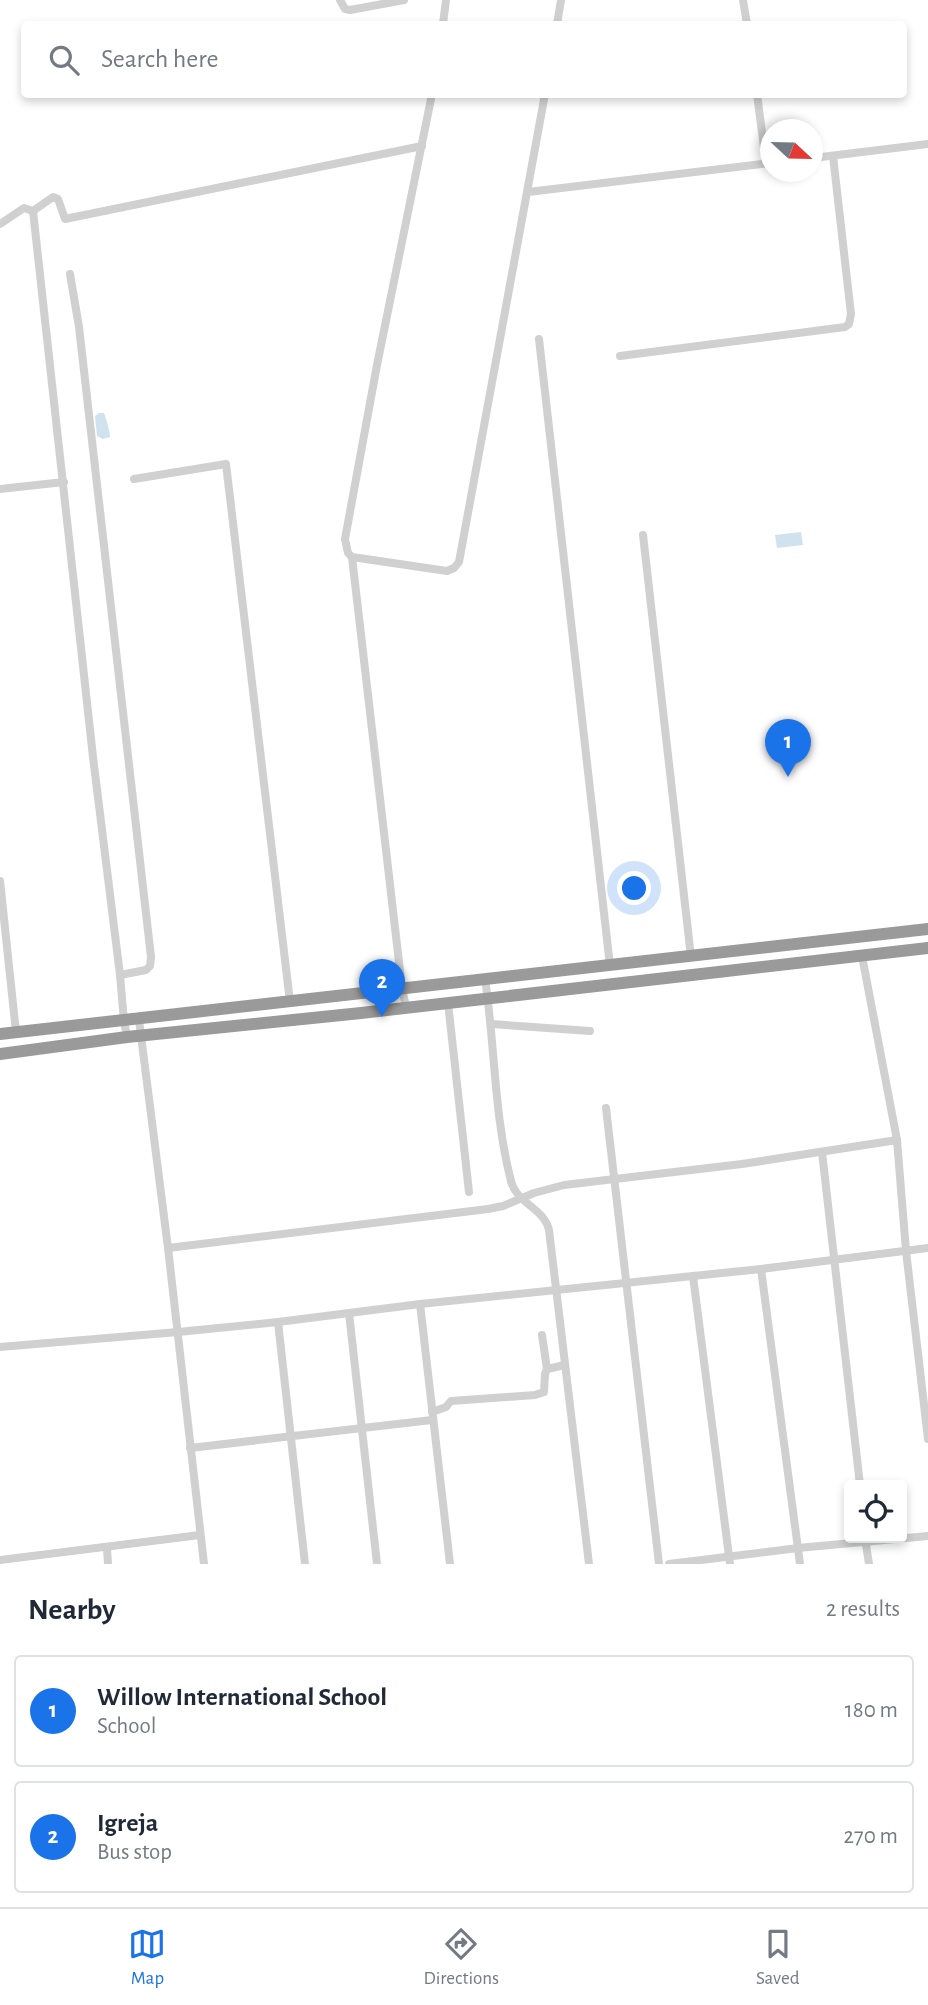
<!DOCTYPE html>
<html lang="en">
<head>
<meta charset="utf-8">
<style>
	body { margin:0; font-family:"Alegreya Sans",sans-serif; background:#f6f6f7; color:#1f2937 }
	.controls { position:absolute; right:21px; bottom:21px; display:grid; overflow:hidden; border-radius:7px; box-shadow:0 4px 10px #0003 }
	.controls button { width:63px; height:63px; display:grid; place-items:center; padding:0; border:0; border-bottom:2px solid #e0e1e3; background:#fff; color:#1f2937; font:35px sans-serif }
	.compass { position:absolute; left:760px; top:119px; width:63px; height:63px; border-radius:50%; background:#fff; box-shadow:0 4px 10px #0003; rotate:112deg }
	.you { position:absolute; left:635px; top:889px; width:24px; height:24px; margin:-18px; border:5px solid #fff; border-radius:50%; background:#1a73e8; box-shadow:0 0 0 10px #1a73e833 }
	.badge { display:grid; place-items:center; width:46px; height:46px; border-radius:50%; background:#1a73e8; color:#fff; font-size:23px; font-weight:700 }
	.pin { position:absolute; translate:-50% -58px; filter:drop-shadow(0 2px 4px #0008) }
	.pin::after { content:''; position:absolute; top:37px; width:24px; height:21px; background:inherit; clip-path:polygon(0 0,100% 0,50% 100%) }
	.list { margin:0; padding:0; list-style:none }
	h2 { display:flex; justify-content:space-between; align-items:center; height:91px; margin:0; padding:0 28px; font-size:30px }
	h2 small { font-size:23px; font-weight:400; color:#747a83 }
	.list li { display:grid; grid-template-columns:46px 1fr auto; gap:21px; align-items:center; box-sizing:border-box; height:112px; margin:0 14px 14px; padding:0 14px; border:2px solid #e0e1e3; border-radius:7px }
	.list b { display:block; font-size:26px; white-space:nowrap }
	.list p { margin:0; font-size:23px; white-space:nowrap; color:#747a83 }
	.list em { font-size:23px; font-style:normal; color:#747a83 }
	.icon { flex:none; width:38px; height:38px; fill:none; stroke:currentColor; stroke-width:2; stroke-linecap:round; stroke-linejoin:round }
	.map { position:relative; flex:none; width:928px; height:1564px; overflow:hidden }
	.search { position:absolute; background:#fff; box-shadow:0 4px 10px #0003; left:21px; right:21px; top:21px; height:77px; display:flex; align-items:center; gap:18px; box-sizing:border-box; padding:0 24px; border-radius:7px; color:#747a83; font-size:26px }
	.sheet { height:343px; background:#fff }
	nav { display:flex; justify-content:space-around; align-items:center; box-sizing:border-box; height:98px; border-top:2px solid #e0e1e3; background:#fff; font-size:19px; color:#747a83 }
	nav a { display:grid; justify-items:center; gap:4px }
	nav .on { color:#1a73e8 }
	.map>svg:first-child { display:block }
	.water { fill:#cfe2ee }
	.lines { fill:none; stroke-linecap:round; stroke-linejoin:round }
	.minor { stroke:#d0d0d0; stroke-width:8 }
	.highway { stroke:#9a9a9a; stroke-width:12 }
</style>
</head>
<body>
<div class="map">
<svg width="928" height="1564" viewBox="0 0 928 1564">
	<rect width="100%" height="100%" fill="#fff"/>
	<!-- water -->
	<g class="water">
		<path d="M99,413H104C106,418 110,432 110,437L103,439L97,436L95,416Z"/>
		<polygon points="801,532 803,545 777,548 775,535"/>
	</g>
	<g class="lines">
		<!-- minor -->
		<g class="minor">
			<polyline points="340,0 345,9 350,10 404,0"/>
			<polyline points="743,0 747,24"/>
			<polyline points="443,24 446,0"/>
			<polyline points="557,24 561,0"/>
			<polyline points="757,94 766,163"/>
			<polyline points="813,158 928,144"/>
			<polyline points="528,192 771,163"/>
			<polyline points="33,211 93,757 120,975 124,1021 127,1037"/>
			<polyline points="0,224 24,208 33,211 53,197 58,199 65,219 422,146"/>
			<polyline points="70,274 79,327 151,957 150,966 146,970 120,975"/>
			<polyline points="539,339 610,966"/>
			<polyline points="620,356 845,327 849,324 851,314 833,156"/>
			<polyline points="134,479 226,464 290,1002"/>
			<polyline points="0,489 64,482"/>
			<polyline points="643,535 691,957"/>
			<polyline points="352,557 447,571 454,568 459,562 545,94"/>
			<polyline points="0,881 16,1032"/>
			<polyline points="862,956 897,1140 906,1251 928,1439"/>
			<path d="M485,979C495,1045 494,1116 511,1181C516,1203 544,1208 549,1230L589,1564"/>
			<polyline points="448,1003 469,1192"/>
			<polyline points="406,1007 402,988 352,557 348,553 345,539 377,365 432,94"/>
			<polyline points="139,1020 168,1248 204,1564"/>
			<polyline points="491,1024 590,1031"/>
			<polyline points="606,1108 659,1564"/>
			<polyline points="822,1152 860,1485"/>
			<polyline points="168,1248 488,1209 503,1206 534,1193 564,1185 742,1164 897,1140"/>
			<polyline points="761,1269 800,1564"/>
			<polyline points="693,1276 730,1564"/>
			<polyline points="420,1304 450,1564"/>
			<polyline points="349,1313 377,1564"/>
			<polyline points="278,1322 305,1564"/>
			<polyline points="542,1335 547,1369"/>
			<polyline points="0,1347 178,1332 278,1322 420,1304 761,1269 928,1248"/>
			<polyline points="432,1412 446,1407 451,1401 535,1395 544,1392 545,1374 547,1369 565,1365"/>
			<polyline points="190,1448 432,1420"/>
			<polyline points="865,1538 869,1564"/>
			<polyline points="107,1548 108,1564"/>
			<polyline points="0,1560 200,1535"/>
			<polyline points="669,1564 798,1548 928,1536"/>
		</g>
		<!-- highway -->
		<g class="highway">
			<polyline points="0,1034 928,929"/>
			<polyline points="0,1054 127,1037 361,1013 928,948"/>
		</g>
	</g>
</svg>
<div class="controls">
<button><svg class="icon" aria-label="locate" viewBox="0 0 24 24"><circle cx="12" cy="12" r="6"/><path d="M12 2v4M12 18v4M2 12h4M18 12h4"/></svg></button>
</div>
<svg class="compass" viewBox="-18 -18 36 36"><path d="M0-13l5 13h-10z" fill="#e53935"/><path d="M0 13l5-13h-10z" fill="#747a83"/></svg>
<div class="you"></div>
<div class="pin badge" style="left:788px;top:777px">1</div>
<div class="pin badge" style="left:382px;top:1017px">2</div>
<div class="search"><svg class="icon" aria-label="search" viewBox="0 0 24 24"><circle cx="10" cy="10" r="6"/><path d="M15 15l6 6"/></svg>Search here</div>
</div>
<section class="sheet">
<h2>Nearby<small>2 results</small></h2>
<ul class="list">
<li><span class="badge">1</span><div><b>Willow International School</b><p>School</p></div><em>180 m</em></li>
<li><span class="badge">2</span><div><b>Igreja</b><p>Bus stop</p></div><em>270 m</em></li>
</ul>
</section>
<nav>
<a class="on"><svg class="icon" aria-label="map" viewBox="0 0 24 24"><path d="M3 6l6-2 6 2 6-2v14l-6 2-6-2-6 2zM9 4v14M15 6v14"/></svg>Map</a>
<a><svg class="icon" aria-label="directions" viewBox="0 0 24 24"><path d="M12 3l9 9-9 9-9-9zM9 14v-3h6M13 9l2 2-2 2"/></svg>Directions</a>
<a><svg class="icon" aria-label="saved" viewBox="0 0 24 24"><path d="M7 4h10v16l-5-4-5 4z"/></svg>Saved</a>
</nav>
</body>
</html>
